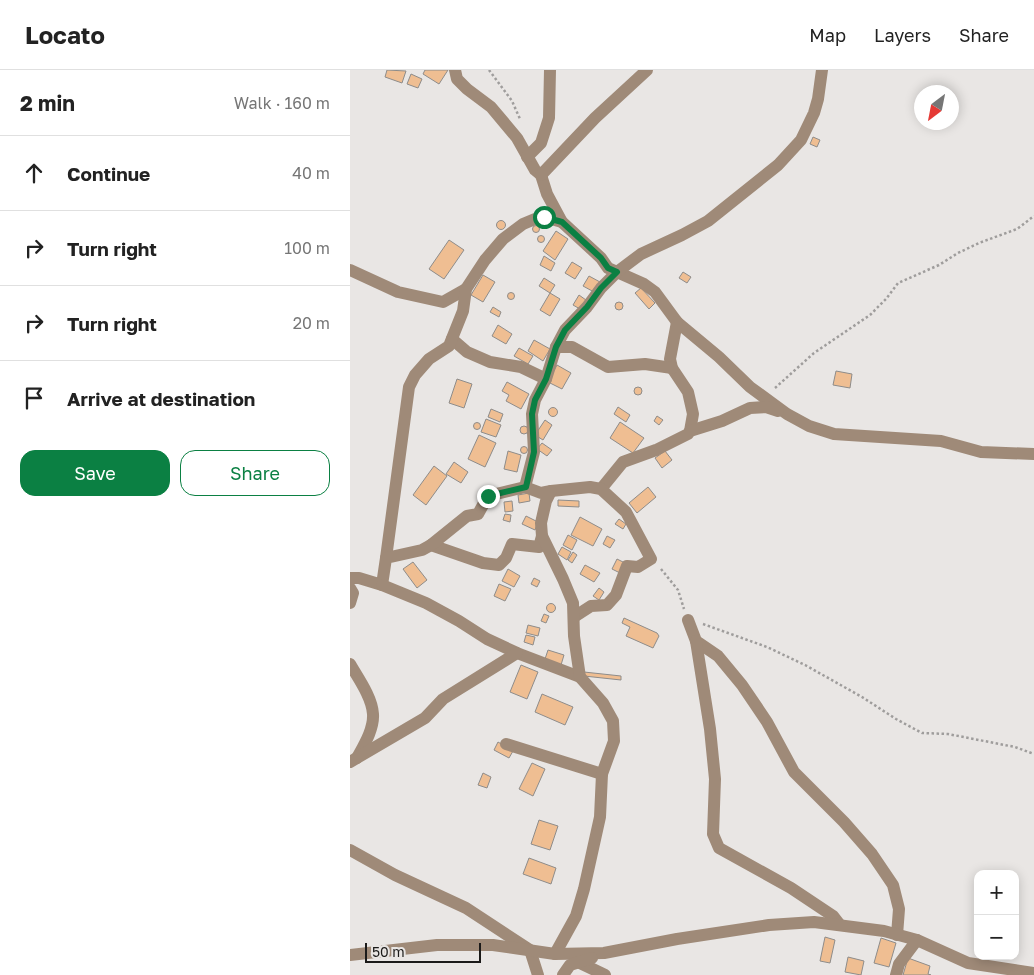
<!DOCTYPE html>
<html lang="en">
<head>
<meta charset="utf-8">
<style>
	body { margin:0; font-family:"Golos Text",sans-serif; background:#f6f6f6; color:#222 }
	.controls { position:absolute; right:15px; bottom:15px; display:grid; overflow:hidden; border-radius:10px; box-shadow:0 2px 12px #0003 }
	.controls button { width:45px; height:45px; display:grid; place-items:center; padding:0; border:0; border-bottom:1px solid #e0e0e0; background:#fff; color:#222; font:25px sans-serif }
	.compass { position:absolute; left:564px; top:15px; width:45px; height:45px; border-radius:50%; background:#fff; box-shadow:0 2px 12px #0003; rotate:212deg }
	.scale { position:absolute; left:15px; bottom:12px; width:116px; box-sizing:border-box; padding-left:5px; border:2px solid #1b1a19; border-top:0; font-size:14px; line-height:18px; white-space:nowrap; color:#1b1a19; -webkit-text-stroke:4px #e9e6e4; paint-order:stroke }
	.stop { position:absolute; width:15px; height:15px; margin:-11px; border:4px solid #0b8043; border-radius:50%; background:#fff }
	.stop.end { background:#0b8043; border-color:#fff; box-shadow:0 1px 5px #0008 }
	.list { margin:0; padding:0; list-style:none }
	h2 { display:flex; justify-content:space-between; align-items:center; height:65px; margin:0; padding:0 20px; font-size:21px }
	h2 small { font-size:16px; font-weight:400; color:#767676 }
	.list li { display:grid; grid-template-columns:32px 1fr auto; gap:15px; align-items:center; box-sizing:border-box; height:75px; padding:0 20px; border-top:1px solid #e0e0e0 }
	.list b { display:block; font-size:19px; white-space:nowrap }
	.list em { font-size:16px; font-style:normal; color:#767676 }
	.actions { display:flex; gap:10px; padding:15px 20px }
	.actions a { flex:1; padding:11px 0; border:1px solid #0b8043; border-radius:15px; text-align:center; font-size:18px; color:#0b8043 }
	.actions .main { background:#0b8043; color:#fff }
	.icon { flex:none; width:28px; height:28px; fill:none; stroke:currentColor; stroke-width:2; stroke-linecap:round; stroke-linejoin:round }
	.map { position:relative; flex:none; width:684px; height:905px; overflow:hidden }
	header { display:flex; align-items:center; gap:30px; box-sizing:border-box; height:70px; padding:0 25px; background:#fff; border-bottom:1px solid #e0e0e0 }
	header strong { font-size:24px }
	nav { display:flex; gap:28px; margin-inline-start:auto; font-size:18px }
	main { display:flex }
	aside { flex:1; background:#fff }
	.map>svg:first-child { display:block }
	.building { fill:#efbe92; stroke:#8e8c8a }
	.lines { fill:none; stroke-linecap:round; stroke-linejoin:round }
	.path { stroke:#9f9d9c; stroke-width:2.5; stroke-dasharray:2.5 2.5; stroke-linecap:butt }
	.minor { stroke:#9f8a78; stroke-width:12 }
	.route { stroke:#0b8043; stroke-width:6 }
</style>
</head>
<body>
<header>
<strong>Locato</strong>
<nav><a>Map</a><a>Layers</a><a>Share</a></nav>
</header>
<main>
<aside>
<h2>2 min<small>Walk · 160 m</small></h2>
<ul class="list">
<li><svg class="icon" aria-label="ahead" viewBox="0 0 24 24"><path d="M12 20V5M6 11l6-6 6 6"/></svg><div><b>Continue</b></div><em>40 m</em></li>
<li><svg class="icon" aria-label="right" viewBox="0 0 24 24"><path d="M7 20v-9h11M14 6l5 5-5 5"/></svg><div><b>Turn right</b></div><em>100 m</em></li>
<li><svg class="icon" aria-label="right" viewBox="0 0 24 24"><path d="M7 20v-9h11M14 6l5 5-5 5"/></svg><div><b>Turn right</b></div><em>20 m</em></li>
<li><svg class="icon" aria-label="arrive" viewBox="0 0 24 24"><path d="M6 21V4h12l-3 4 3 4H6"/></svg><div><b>Arrive at destination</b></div></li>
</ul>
<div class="actions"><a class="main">Save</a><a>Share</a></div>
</aside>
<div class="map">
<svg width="684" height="905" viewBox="0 0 684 905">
	<rect width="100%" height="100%" fill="#e9e6e4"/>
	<!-- building -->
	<g class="building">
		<polygon points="37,0 56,1 52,13 35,7"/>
		<polygon points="75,0 98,0 89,14 73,4"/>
		<polygon points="61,4 72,9 68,18 57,14"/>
		<polygon points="463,67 470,70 467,77 460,74"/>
		<circle cx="151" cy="155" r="4.5"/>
		<circle cx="186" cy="159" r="3.5"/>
		<polygon points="206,161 218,169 205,190 193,181"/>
		<circle cx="191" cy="169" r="3.5"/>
		<polygon points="99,170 114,180 94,209 79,199"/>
		<polygon points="194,186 205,193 201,201 190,195"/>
		<polygon points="222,192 232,198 225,209 215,203"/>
		<polygon points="333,202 341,207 337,213 329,208"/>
		<polygon points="133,205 145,212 133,232 121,225"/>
		<polygon points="239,206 250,212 244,222 233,216"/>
		<polygon points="194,208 205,215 200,223 189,216"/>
		<polygon points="291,218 305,233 299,239 285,223"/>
		<circle cx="161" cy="226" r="3.5"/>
		<polygon points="200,223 210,229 200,246 190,240"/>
		<polygon points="229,225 236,230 230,239 223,235"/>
		<circle cx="269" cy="236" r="4"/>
		<polygon points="143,237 151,242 149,247 140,242"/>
		<polygon points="148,255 162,264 156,274 142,266"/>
		<polygon points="184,270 200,279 193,291 178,281"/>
		<polygon points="169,278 183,286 178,294 164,286"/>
		<polygon points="207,295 221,303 212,319 198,312"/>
		<polygon points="486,301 502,304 500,318 483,315"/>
		<polygon points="107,309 122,314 114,338 99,333"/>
		<polygon points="157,312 179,324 171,339 156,331 159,325 152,321"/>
		<circle cx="288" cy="321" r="4"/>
		<polygon points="268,337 280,345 276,352 264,344"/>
		<circle cx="203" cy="342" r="4.5"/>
		<polygon points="141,339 153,344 150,352 138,347"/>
		<polygon points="307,346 313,350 309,355 304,351"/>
		<polygon points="136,349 151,355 146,367 131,362"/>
		<polygon points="195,350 202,355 193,370 185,365"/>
		<polygon points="270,352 294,368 283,383 260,368"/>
		<circle cx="127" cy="356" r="3.5"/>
		<circle cx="174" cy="360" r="4"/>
		<polygon points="129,365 146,373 135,397 118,389"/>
		<polygon points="192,373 202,380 197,386 187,379"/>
		<circle cx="174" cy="380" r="3.5"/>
		<polygon points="158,381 171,385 167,402 154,399"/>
		<polygon points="315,381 322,390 312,398 305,388"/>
		<polygon points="104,392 118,402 111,413 96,404"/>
		<polygon points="84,396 97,406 76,435 63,425"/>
		<polygon points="298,417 306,427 287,443 279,433"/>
		<polygon points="179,423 180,431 169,433 168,425"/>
		<polygon points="208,430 229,431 229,437 208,436"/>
		<polygon points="162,431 163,441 155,442 154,432"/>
		<polygon points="155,444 161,445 160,452 153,450"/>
		<polygon points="176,446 188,452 185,460 172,454"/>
		<polygon points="230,447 252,459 243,476 221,465"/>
		<polygon points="269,449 276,454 273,459 265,454"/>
		<polygon points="218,465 227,470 222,480 213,475"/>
		<polygon points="257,466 265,470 260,478 253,474"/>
		<polygon points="212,477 221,482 217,490 208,484"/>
		<polygon points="223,482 227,485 222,493 218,490"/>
		<polygon points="267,489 275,493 270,503 262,499"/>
		<polygon points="63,492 77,510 67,518 53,499"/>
		<polygon points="235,495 250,503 244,512 230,504"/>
		<polygon points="158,499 170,506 164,517 152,511"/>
		<polygon points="184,508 190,511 187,517 181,514"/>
		<polygon points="149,514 161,519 155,531 144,526"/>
		<polygon points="249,518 254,522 249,530 243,526"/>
		<circle cx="201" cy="538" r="4.5"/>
		<polygon points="194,544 199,546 196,553 191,551"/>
		<polygon points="274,548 307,563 309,566 303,578 276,566 280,557 272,553"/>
		<polygon points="178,555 190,558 188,566 176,563"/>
		<polygon points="176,565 185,567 183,575 174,572"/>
		<polygon points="198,580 214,585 211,595 195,589"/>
		<polygon points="171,595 188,602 177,629 160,622"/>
		<polygon points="234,602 271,606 271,610 234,606"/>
		<polygon points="192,624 223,637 215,655 185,642"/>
		<polygon points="148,672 163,681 159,688 144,680"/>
		<polygon points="182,693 195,699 183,726 169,719"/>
		<polygon points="133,703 141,707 137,718 128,715"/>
		<polygon points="189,750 208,756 200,780 181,774"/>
		<polygon points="179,788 206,798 201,814 173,804"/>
		<polygon points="475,867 485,870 480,893 470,891"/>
		<polygon points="531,868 546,873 539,897 524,893"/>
		<polygon points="498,887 514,891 511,905 495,902"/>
		<polygon points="558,888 580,896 578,904 581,905 553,905"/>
	</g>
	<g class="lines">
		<!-- path -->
		<g class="path">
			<polyline points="139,0 162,31 170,49"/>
			<polyline points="425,318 464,283 520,245 536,229 548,213 589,195 608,183 629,173 667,159 684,146"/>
			<polyline points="311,499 328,520 334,539"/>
			<polyline points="353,554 417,577 455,595 512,627 546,649 572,663 598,664 665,677 684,684"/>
		</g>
		<!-- minor -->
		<g class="minor">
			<polyline points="105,0 107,9 117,19 141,37 167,68 185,100 191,105 197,124 212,152 251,188 258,198 294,214 305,222 327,252 369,287 400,317 437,344 459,356 484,364 591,371 631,382 684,384"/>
			<polyline points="177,87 191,73 199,48 200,0"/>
			<polyline points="191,105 245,48 297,0"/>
			<polyline points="0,200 48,222 93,232 116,219"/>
			<polyline points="327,252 320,289 322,298 338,322 343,344 340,361"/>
			<polyline points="102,269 117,282 140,292 171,297 196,309"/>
			<polyline points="206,277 222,277 258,297 295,294 322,298"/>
			<polyline points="251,419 273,392 306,380 338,364 340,361 372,351 400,338 416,337 428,341"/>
			<polyline points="201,421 240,417 251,419 276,442 301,489 288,497 277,496 266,525 257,535 241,536 224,547"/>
			<polyline points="81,475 133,493 149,495 156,488 162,474 189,477 192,466"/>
			<polyline points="36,488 59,317 65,305 79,289 99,276 113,241 116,219 135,190 153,169 173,154 185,149 194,147 212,152"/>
			<polyline points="0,508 9,508 32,515 36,488 72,480 81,475 117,446 128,444 138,426 175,417"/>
			<polyline points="32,515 76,533 109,551 137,569 167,583 230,607"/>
			<polyline points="0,518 3,523 0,533"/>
			<polyline points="338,550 346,571 368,586 392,615 417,652 444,702 494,752 522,784 543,815 549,839 547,865"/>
			<polyline points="346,571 360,659 365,709 363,764 369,778 441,818 483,846 490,855"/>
			<path d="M0,594C8,608 22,627 23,644C24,659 14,675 7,688"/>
			<polyline points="156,674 252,704"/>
			<polyline points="0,692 75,648 93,629 167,583"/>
			<polyline points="0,780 45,805 116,838 180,880 188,905"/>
			<polyline points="205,884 226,846 234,819 250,747 252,704 264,671 263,651 253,633 230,607 224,566 223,533 213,509 192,466 191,453 196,431 201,421 191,423 175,417 184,382 182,344 185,330 196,309 206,277 215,260 237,237 251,218 267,202 291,184 332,165 358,151 428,95 451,70 464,43 468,29 472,0"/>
			<polyline points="0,885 87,875 143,875 205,884 254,883 327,869 419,855 464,852 534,861 567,870 618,893 684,903"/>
			<polyline points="228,892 255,905"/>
			<polyline points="213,905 220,895 242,888"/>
			<polyline points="546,905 549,894 567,870"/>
		</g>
	</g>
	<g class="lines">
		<!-- route -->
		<polyline class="route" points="138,426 176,417 184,382 182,344 185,330 196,309 206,277 215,260 237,237 251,218 267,202 258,198 251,188 212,152 194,147"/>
	</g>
</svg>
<div class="controls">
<button>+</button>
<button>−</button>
</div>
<svg class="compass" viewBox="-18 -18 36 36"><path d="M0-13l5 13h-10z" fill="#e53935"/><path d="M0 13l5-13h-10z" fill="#767676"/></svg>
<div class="scale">50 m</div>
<div class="stop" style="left:194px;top:147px"></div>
<div class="stop end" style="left:138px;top:426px"></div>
</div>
</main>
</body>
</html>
